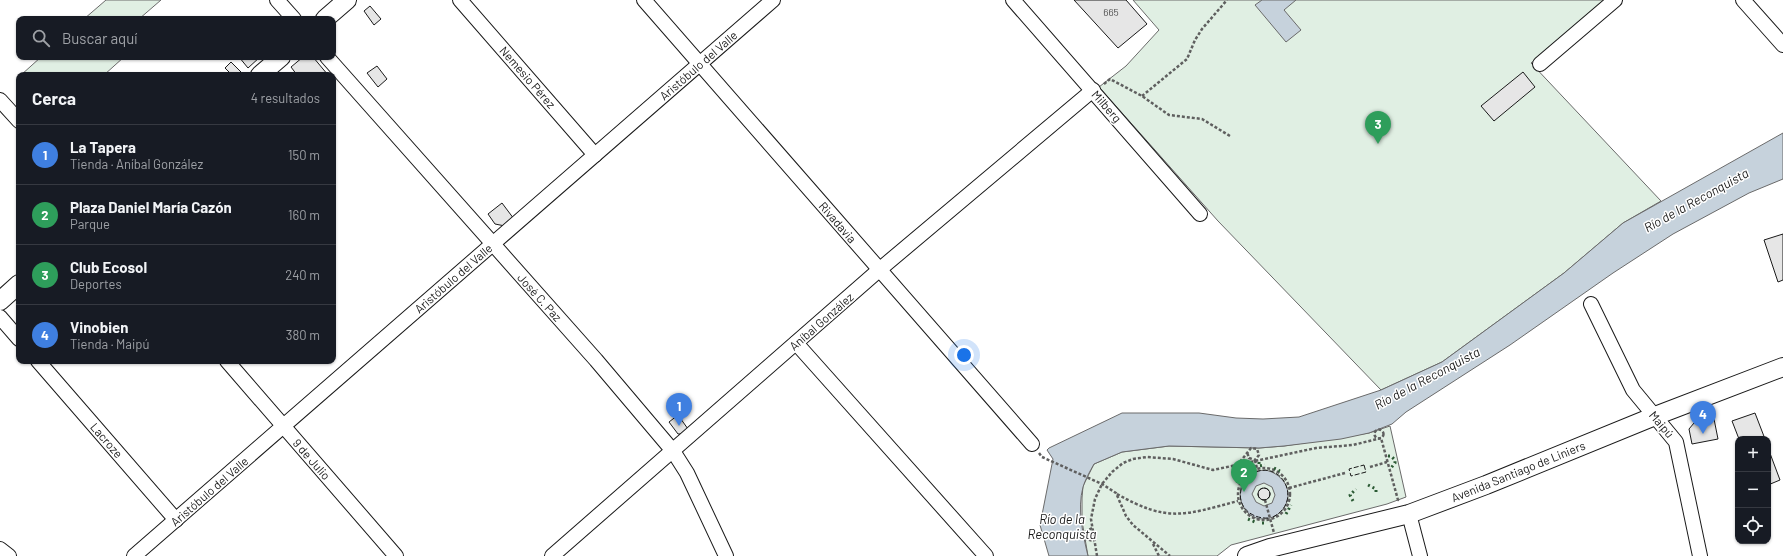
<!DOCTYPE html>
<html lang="es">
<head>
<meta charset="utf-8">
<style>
	body { margin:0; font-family:Barlow,sans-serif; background:#242831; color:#f1f3f6 }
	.controls { position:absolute; right:12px; bottom:12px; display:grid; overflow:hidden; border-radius:8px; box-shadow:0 1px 3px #0004 }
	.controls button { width:36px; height:36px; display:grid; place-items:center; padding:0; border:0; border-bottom:1px solid #363941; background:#171b24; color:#f1f3f6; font:20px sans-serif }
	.you { position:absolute; left:964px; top:355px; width:14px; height:14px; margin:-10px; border:3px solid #fff; border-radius:50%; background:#1a73e8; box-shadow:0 0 0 6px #1a73e833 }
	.badge { display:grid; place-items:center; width:26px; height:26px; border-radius:50%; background:#1a73e8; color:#fff; font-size:13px; font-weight:700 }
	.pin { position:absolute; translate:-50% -33px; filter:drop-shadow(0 1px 2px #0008) }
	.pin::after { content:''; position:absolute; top:21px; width:14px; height:12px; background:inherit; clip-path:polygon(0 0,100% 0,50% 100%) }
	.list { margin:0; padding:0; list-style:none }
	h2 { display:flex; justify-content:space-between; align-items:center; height:52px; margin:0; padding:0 16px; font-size:17px }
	h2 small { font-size:13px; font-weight:400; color:#9ea1a6 }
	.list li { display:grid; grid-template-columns:26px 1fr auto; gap:12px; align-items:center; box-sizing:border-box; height:60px; padding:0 16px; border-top:1px solid #363941 }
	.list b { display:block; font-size:15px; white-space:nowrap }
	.list p { margin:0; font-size:13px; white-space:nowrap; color:#9ea1a6 }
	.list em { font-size:13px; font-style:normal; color:#9ea1a6 }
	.icon { flex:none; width:22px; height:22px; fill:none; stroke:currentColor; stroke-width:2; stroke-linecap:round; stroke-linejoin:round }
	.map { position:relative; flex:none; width:1783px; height:556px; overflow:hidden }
	.search { position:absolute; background:#171b24; box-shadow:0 1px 3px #0004; left:16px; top:16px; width:320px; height:44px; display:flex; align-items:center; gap:10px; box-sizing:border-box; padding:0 14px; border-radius:8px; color:#9ea1a6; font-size:15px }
	.panel { position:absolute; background:#171b24; box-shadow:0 1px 3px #0004; left:16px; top:72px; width:320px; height:292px; border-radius:8px }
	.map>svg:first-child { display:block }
	.green { fill:#e0efe3; stroke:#6a6a6a }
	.water { fill:#c6d2dc; stroke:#6a6a6a; fill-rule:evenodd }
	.building { fill:#e6e6e6; stroke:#1a1a1a }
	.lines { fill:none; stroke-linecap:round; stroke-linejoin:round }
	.minor-casing { stroke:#1a1a1a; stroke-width:16 }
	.major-casing { stroke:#1a1a1a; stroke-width:20 }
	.path { stroke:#5f5f5f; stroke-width:2.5; stroke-dasharray:3 2; stroke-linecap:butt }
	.minor { stroke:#fff; stroke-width:14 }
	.major { stroke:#fff; stroke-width:18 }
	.hedge { stroke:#2b5a34; stroke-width:3; stroke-dasharray:2 3; stroke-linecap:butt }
	.fence { stroke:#1a1a1a; stroke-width:1; stroke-dasharray:5 2; stroke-linecap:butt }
	.labels { text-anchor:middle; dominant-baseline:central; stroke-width:3; stroke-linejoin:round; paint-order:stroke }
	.number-label { font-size:10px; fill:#4d4d4d }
	.street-label { font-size:12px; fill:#1a1a1a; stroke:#fff }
	.water-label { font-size:13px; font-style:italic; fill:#1a1a1a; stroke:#fff }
</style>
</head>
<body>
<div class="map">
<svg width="1783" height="556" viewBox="0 0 1783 556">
	<rect width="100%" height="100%" fill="#fff"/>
	<!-- green -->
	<g class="green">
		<polygon points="106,0 161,0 139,19 84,19"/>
		<polygon points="1133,0 1605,0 1531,63 1661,201 1623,223 1564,273 1442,362 1381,390 1218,221 1099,87 1126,66 1159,30"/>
		<polygon points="41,57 124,57 104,75 21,75"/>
		<polygon points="1390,426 1406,497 1387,504 1231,545 1217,556 1088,556 1082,521 1082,498 1083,486 1094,464 1122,452 1169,446 1259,448 1284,446 1369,433"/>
	</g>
	<!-- water -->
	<g class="water">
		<polygon points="1262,0 1296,0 1284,10 1301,30 1286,42 1255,5"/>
		<path d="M1783,133V179L1749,193L1673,234L1613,273L1510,345L1406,412L1392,424L1369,433L1341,439L1284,446L1259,448L1169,446L1122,452L1094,464C1090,471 1085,480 1083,487C1077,509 1083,535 1088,556H1049L1040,525L1053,459L1047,450L1049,448L1122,413H1199L1236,418L1263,419L1299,417L1381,390L1442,362L1564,273L1623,223Z"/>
		<path d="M1265,470C1281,473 1293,488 1286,504C1283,511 1277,516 1270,518C1237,527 1226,472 1265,470ZM1264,483L1272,487L1275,495L1272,503L1264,506L1256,502L1252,494L1256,486Z"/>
	</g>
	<!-- building -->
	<g class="building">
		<polygon points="1074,0 1126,0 1147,24 1118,48"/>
		<polygon points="370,6 381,19 374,25 364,11"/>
		<polygon points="239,57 260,57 248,68"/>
		<polygon points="303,57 313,57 328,75 297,75 291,67"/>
		<polygon points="231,62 242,73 240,75 232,75 225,68"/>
		<polygon points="377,66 387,79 378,87 367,73"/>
		<polygon points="1523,72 1535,87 1494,121 1481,106"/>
		<polygon points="502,203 514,219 505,226 495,224 488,214"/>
		<polygon points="1783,234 1783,280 1778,282 1764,240"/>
		<polygon points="1755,413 1765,439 1739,439 1732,421"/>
		<polygon points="678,415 688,429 683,434 678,434 669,422"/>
		<polygon points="1714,419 1718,439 1692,444 1689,429 1694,423"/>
		<polygon points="1768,448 1780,480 1768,485"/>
		<circle cx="1264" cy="494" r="6"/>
	</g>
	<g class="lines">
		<defs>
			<g id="minor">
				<polyline points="277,0 294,19"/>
				<polyline points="460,0 595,155"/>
				<polyline points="644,0 1032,444"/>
				<polyline points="1013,0 1200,214"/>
				<polyline points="1743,0 1783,45"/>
				<polyline points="327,57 596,360 673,451 687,473 726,556"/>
				<polyline points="1540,64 1615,0"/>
				<polyline points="0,100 19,121"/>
				<polyline points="1591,304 1633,390 1676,442 1700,556"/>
				<polyline points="0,317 19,339"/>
				<polyline points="796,343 986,556"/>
				<polyline points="38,361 176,520"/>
				<polyline points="227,361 396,556"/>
				<polyline points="1409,514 1420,556"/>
				<polyline points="0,549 9,556"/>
				<polyline points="134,556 773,0"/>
				<polyline points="552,556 879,270 1093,90"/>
			</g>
			<g id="major">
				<polyline points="325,19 347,0"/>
				<polyline points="260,75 281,57"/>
				<polyline points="0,301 19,284"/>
				<polyline points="1247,556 1270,548 1409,514 1486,485 1655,416 1783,367"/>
			</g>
		</defs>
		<!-- minor casing -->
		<use href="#minor" class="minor-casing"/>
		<!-- major casing -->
		<use href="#major" class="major-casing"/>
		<!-- path -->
		<g class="path">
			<polyline points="1104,84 1110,79 1142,96 1169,115 1202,119 1230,136"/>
			<polyline points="1142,96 1187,59 1195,40 1202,29 1227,0"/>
			<circle cx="1379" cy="434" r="4.5"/>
			<polyline points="1039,453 1042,457 1102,484 1116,493 1126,516 1133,525 1170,556"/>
			<polyline points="1255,460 1257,469"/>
			<polyline points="1240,462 1251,448 1257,449 1259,455 1255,460 1249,458 1247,452"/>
			<polyline points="1370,467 1387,462"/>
			<circle cx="1264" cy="494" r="26"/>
			<polyline points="1289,488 1345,473"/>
			<path d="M1117,494C1168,523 1185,515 1238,501"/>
			<polyline points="1265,500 1274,533"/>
			<polyline points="1092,528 1085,532 1083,536 1085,539 1094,541"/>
			<polyline points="1153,544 1159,556"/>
			<polyline points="1097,556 1091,519 1095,499 1102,484 1112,472 1123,463 1133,459 1147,457 1173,459 1213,470 1316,448 1353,445 1381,438 1398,500 1396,501"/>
		</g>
		<!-- minor -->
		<use href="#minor" class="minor"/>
		<!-- major -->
		<use href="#major" class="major"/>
		<!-- hedge -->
		<g class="hedge">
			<polyline points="1388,456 1391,456 1395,460 1395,463 1391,468"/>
			<polyline points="1259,462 1259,466 1265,465"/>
			<polyline points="1274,468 1280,471"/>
			<polyline points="1237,483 1241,476"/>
			<polyline points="1368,485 1376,489 1376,495"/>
			<polyline points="1353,501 1350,495 1356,489"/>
			<polyline points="1286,514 1291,505"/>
			<polyline points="1248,519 1255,522"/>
			<polyline points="1262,523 1267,523"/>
		</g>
		<!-- fence -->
		<g class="fence">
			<polygon points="1364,465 1366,472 1351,476 1349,469"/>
			<circle cx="1264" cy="494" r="6"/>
			<path d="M1268,518C1252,519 1237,507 1241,490C1242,482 1247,476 1253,473C1283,459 1303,502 1273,517"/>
		</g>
	</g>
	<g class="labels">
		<!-- number labels -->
		<g class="number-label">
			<text x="1111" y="12">665</text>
		</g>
		<!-- street labels -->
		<g class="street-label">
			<text transform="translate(698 65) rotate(-41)">Aristóbulo del Valle</text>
			<text transform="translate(528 77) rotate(49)">Nemesio Pérez</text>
			<text transform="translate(1107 106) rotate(49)">Milberg</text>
			<text transform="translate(838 222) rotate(49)">Rivadavia</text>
			<text transform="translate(453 278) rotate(-41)">Aristóbulo del Valle</text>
			<text transform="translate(540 297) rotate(48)">José C. Paz</text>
			<text transform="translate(821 321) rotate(-41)">Aníbal González</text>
			<text transform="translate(1662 424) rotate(50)">Maipú</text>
			<text transform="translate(107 440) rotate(49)">Lacroze</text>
			<text transform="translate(312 459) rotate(49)">9 de Julio</text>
			<text transform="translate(1518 471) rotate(-22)">Avenida Santiago de Liniers</text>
			<text transform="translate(209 491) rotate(-41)">Aristóbulo del Valle</text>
		</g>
		<!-- water labels -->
		<g class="water-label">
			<text transform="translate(1696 200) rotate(-29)">Río de la Reconquista</text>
			<text transform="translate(1427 378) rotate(-28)">Río de la Reconquista</text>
			<text x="1062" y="519">Río de la<tspan x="1062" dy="15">Reconquista</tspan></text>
		</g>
	</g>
</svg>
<div class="controls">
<button>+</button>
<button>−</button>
<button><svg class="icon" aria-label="locate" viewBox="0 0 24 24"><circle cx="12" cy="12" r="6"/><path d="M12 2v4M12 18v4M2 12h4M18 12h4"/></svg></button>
</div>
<div class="you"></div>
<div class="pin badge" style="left:679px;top:426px;background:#3f7fe0">1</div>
<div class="pin badge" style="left:1244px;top:492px;background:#2e9e5b">2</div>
<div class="pin badge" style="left:1378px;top:144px;background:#2e9e5b">3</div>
<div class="pin badge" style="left:1703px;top:434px;background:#3f7fe0">4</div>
<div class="search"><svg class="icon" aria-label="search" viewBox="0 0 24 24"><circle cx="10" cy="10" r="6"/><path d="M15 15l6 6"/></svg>Buscar aquí</div>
<section class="panel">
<h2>Cerca<small>4 resultados</small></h2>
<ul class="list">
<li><span class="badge" style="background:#3f7fe0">1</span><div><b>La Tapera</b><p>Tienda · Aníbal González</p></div><em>150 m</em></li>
<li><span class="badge" style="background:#2e9e5b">2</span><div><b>Plaza Daniel María Cazón</b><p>Parque</p></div><em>160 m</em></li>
<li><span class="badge" style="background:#2e9e5b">3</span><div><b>Club Ecosol</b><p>Deportes</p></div><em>240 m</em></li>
<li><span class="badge" style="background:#3f7fe0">4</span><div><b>Vinobien</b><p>Tienda · Maipú</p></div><em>380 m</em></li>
</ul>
</section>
</div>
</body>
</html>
